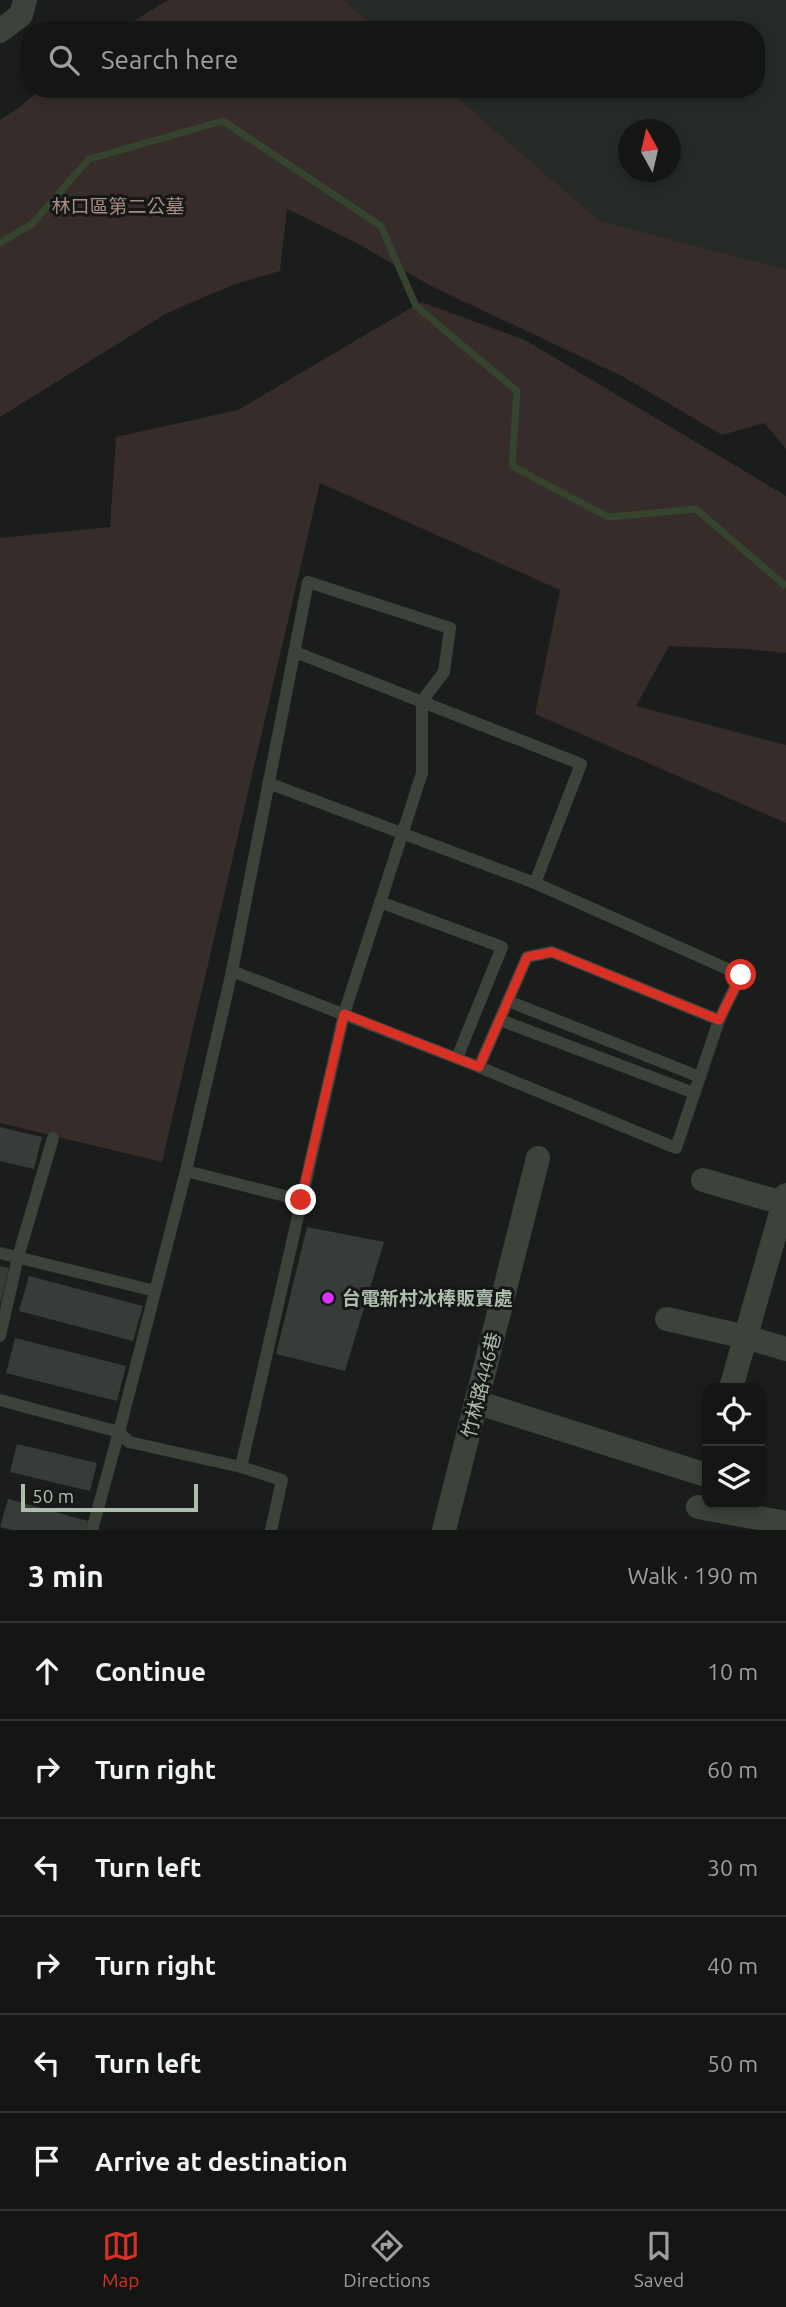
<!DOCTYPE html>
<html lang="en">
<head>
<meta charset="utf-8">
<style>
	body { margin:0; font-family:Ubuntu,"Noto Sans TC",sans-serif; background:#212322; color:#f1f3f6 }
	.controls { position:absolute; right:21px; bottom:21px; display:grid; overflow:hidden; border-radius:14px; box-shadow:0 4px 10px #0003 }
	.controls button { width:63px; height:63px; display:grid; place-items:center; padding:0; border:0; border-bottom:2px solid #333534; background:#141614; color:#f1f3f6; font:35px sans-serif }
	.compass { position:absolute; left:618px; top:119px; width:63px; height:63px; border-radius:50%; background:#141614; box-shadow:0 4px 10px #0003; rotate:352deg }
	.scale { position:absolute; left:21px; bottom:18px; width:177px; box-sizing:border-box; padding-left:7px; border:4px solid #aebeac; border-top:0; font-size:19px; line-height:24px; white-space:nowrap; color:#aebeac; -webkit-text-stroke:5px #151816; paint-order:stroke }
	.stop { position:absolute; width:21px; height:21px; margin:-16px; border:5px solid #d93025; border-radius:50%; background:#fff }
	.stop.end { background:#d93025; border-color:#fff; box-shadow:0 2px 7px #0008 }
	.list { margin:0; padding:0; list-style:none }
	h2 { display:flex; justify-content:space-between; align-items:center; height:91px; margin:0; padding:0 28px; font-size:30px }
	h2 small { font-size:23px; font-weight:400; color:#9d9fa0 }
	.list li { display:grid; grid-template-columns:46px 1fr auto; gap:21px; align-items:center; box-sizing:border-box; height:98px; padding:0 28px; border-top:2px solid #333534 }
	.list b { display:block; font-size:26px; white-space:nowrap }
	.list em { font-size:23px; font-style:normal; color:#9d9fa0 }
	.icon { flex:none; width:38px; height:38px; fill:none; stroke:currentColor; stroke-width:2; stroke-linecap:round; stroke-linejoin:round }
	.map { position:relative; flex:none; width:786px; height:1530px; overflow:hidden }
	.search { position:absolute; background:#141614; box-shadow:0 4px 10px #0003; left:21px; right:21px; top:21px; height:77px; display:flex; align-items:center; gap:18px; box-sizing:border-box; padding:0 24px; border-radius:28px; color:#9d9fa0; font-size:26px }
	.sheet { height:679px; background:#141614 }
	nav { display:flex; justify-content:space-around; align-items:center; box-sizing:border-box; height:98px; border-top:2px solid #333534; background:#141614; font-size:19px; color:#9d9fa0 }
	nav a { display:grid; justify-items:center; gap:4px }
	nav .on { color:#d93025 }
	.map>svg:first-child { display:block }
	.built { fill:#262a27; fill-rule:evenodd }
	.green { fill:#362d2a }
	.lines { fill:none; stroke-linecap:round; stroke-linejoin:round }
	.stream { stroke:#36432e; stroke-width:7 }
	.building { fill:#373c38 }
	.service { stroke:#3b433b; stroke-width:12 }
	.minor { stroke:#3b433b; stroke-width:24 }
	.route { stroke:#d93025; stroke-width:9 }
	.poi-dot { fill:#dd31ff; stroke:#151816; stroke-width:2.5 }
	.labels { text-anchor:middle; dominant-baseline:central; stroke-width:6; stroke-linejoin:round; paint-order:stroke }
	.park-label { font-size:19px; fill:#aa8b81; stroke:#151816 }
	.poi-label { font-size:19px; font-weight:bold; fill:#aebeac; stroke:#151816; text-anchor:start }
	.street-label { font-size:19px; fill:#aebeac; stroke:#151816 }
</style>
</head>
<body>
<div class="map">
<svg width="786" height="1530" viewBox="0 0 786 1530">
	<rect width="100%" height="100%" fill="#1a1d1b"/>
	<!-- built -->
	<path class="built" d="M344,0H786V269L600,221L447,89H756V30H378ZM628,130H670V172H628Z"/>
	<!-- green -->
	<g class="green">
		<polygon points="168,0 344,0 378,30 119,30"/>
		<polygon points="41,89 447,89 600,221 786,269 786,449 764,423 722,435 622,376 431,286 355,242 287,209 280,271 235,284 167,313 0,417 0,120 20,107"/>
		<polygon points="421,302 525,340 786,496 786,653 746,649 669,646 636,706 786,745 786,823 535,714 560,590 320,483 162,1162 0,1123 0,538 110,527 116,437 238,410"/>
	</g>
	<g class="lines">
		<!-- stream -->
		<polyline class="stream" points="0,243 32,224 89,159 223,121 381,226 416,306 517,391 512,466 608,517 696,509 784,585 786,584"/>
	</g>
	<!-- building -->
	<g class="building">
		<polygon points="0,1127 42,1137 34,1169 0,1161"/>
		<polygon points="307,1227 384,1242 345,1371 276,1354"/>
		<polygon points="0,1266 9,1268 1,1302 0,1301"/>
		<polygon points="29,1276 143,1306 133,1341 19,1311"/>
		<polygon points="15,1338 126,1366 117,1401 6,1373"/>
		<polygon points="17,1444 97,1463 90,1491 10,1472"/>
		<polygon points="8,1499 88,1521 86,1530 12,1530 0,1527"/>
	</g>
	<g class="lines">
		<!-- service -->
		<g class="service">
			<polyline points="268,783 535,883"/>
			<polyline points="380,902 502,947 457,1058"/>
			<polyline points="232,971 479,1067 676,1148 719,1020 741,975 535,883 581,764 295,652"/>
			<polyline points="508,1001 700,1077"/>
			<polyline points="500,1020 694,1093"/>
			<polyline points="479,1067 527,957 552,952 719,1020"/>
			<polyline points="186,1171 301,1200"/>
			<polyline points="0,1253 155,1291"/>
			<polyline points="0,1336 18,1257 53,1138"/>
			<polyline points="0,1400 119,1432 186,1171 232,971 308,582 450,628 444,672 422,701 422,773 344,1014 241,1467"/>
			<polyline points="92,1530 119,1432 129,1442 241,1467 282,1480 271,1530"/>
		</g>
		<!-- minor -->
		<g class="minor">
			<polyline points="0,31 21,15 25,0"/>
			<polyline points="703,1180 786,1204"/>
			<polyline points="667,1319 746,1337 786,1349"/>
			<polyline points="731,1388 786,1195"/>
			<polyline points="476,1402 706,1475"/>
			<polyline points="698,1507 786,1523"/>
			<polyline points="444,1530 538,1158"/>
		</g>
	</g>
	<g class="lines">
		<!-- route -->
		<polyline class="route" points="301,1200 344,1014 479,1067 527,957 552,952 719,1020 741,975"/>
	</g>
	<!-- markers -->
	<circle class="poi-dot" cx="328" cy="1298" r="7"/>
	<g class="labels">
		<!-- park labels -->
		<g class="park-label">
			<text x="118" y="206">林口區第二公墓</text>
		</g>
		<!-- poi labels -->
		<g class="poi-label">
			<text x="342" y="1298">台電新村冰棒販賣處</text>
		</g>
		<!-- street labels -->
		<g class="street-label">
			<text transform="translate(481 1385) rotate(-76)">竹林路446巷</text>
		</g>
	</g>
</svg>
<div class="controls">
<button><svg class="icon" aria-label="locate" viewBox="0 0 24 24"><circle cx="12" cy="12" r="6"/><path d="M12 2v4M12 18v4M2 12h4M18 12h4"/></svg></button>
<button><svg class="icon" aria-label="layers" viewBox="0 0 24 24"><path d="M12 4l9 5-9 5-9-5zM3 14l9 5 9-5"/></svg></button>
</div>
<svg class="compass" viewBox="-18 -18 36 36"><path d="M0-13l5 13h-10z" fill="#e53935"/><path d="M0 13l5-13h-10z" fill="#9d9fa0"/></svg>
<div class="scale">50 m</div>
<div class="stop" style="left:741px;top:975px"></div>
<div class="stop end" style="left:301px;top:1200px"></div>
<div class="search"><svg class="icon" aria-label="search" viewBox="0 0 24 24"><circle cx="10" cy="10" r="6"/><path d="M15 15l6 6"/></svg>Search here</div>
</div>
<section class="sheet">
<h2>3 min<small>Walk · 190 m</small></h2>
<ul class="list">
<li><svg class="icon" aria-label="ahead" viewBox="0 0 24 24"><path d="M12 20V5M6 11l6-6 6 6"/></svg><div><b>Continue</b></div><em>10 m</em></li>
<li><svg class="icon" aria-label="right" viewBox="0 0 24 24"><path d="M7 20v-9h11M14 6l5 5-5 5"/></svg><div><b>Turn right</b></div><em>60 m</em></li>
<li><svg class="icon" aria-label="left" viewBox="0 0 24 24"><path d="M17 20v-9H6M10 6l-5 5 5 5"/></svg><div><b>Turn left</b></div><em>30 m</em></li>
<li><svg class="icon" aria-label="right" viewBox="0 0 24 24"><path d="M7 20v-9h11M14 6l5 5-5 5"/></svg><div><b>Turn right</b></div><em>40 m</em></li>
<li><svg class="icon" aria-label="left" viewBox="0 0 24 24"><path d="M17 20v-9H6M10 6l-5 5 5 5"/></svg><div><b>Turn left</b></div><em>50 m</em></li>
<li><svg class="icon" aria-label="arrive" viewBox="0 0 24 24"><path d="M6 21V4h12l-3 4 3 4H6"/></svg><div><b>Arrive at destination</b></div></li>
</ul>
</section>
<nav>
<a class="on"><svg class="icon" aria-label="map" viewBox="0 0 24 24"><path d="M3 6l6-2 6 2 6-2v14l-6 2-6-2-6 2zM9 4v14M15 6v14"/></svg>Map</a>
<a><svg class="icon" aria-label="directions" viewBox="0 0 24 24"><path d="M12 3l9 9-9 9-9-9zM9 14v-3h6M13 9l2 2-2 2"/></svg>Directions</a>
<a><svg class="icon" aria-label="saved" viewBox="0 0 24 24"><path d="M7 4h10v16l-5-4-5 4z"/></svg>Saved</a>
</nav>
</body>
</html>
